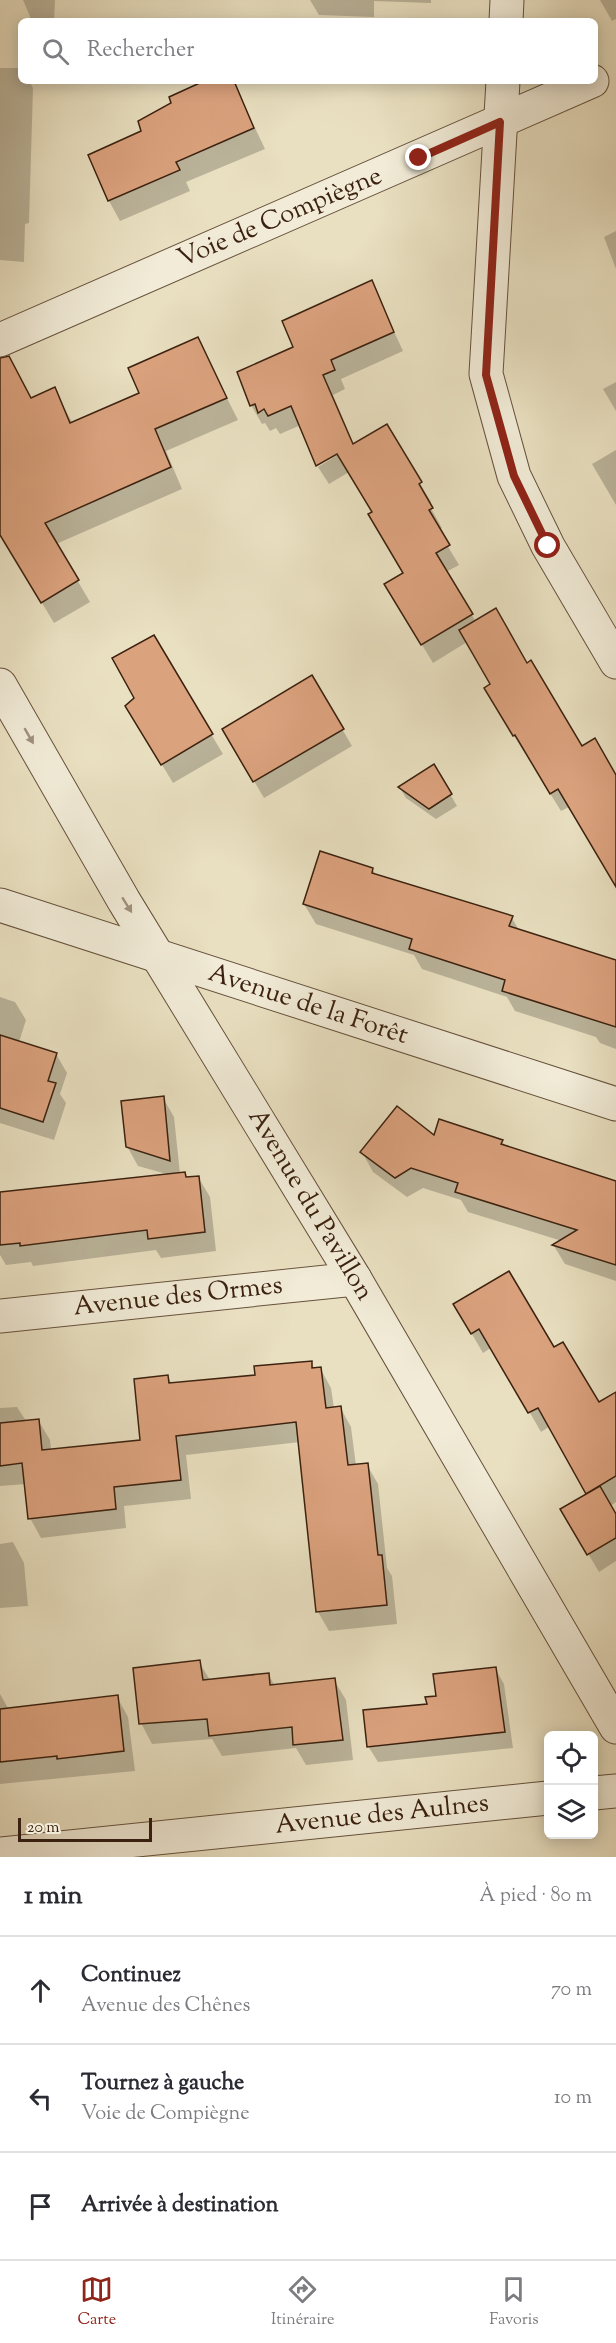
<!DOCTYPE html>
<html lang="fr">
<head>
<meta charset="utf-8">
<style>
	body { margin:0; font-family:"Sorts Mill Goudy",serif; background:#f7f7f7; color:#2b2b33 }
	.controls { position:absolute; right:18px; bottom:18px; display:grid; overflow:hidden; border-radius:9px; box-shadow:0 3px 15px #0003 }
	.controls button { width:54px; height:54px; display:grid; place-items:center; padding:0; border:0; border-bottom:2px solid #e1e1e2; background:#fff; color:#2b2b33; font:30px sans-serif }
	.scale { position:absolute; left:18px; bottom:15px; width:134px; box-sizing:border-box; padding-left:6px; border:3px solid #3b210f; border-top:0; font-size:16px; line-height:21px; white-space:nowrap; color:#3b210f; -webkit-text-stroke:4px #f1ebd7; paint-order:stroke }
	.stop { position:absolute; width:18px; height:18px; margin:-14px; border:4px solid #8f2418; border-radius:50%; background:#fff }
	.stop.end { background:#8f2418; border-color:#fff; box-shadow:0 2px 6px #0008 }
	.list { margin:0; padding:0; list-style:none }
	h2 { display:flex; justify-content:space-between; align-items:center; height:78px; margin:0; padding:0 24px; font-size:26px }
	h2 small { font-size:20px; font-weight:400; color:#7c7c81 }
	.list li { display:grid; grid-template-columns:39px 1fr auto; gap:18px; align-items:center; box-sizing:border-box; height:108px; padding:0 24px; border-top:2px solid #e1e1e2 }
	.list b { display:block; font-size:22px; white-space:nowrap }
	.list p { margin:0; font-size:20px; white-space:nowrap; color:#7c7c81 }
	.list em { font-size:20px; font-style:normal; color:#7c7c81 }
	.icon { flex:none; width:33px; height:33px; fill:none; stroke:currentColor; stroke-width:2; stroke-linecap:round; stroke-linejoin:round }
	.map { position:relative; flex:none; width:616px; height:1857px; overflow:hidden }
	.search { position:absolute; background:#fff; box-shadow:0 3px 15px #0003; left:18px; right:18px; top:18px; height:66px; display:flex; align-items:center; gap:15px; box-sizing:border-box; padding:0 21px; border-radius:9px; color:#7c7c81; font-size:22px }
	.sheet { height:402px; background:#fff }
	nav { display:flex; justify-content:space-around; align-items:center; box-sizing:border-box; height:84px; border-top:2px solid #e1e1e2; background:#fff; font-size:16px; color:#7c7c81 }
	nav a { display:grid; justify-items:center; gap:3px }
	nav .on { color:#8f2418 }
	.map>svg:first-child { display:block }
	.shadow { fill:#0003 }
	.building { fill:#dba27e; stroke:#3b210f; stroke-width:1.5 }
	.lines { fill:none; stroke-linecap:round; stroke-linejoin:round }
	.minor-casing { stroke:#66513c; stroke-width:35 }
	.minor { stroke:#f1ebd7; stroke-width:33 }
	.oneway { fill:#9f907d }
	.route { stroke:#8f2418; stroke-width:8 }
	.labels { text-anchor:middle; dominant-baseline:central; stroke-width:4.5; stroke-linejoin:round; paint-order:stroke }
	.street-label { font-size:26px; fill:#3b210f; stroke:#f1ebd7 }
</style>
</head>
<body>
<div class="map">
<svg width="616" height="1857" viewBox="0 0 616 1857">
	<rect width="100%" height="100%" fill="#e9e0c1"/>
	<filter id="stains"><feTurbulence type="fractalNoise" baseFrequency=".00333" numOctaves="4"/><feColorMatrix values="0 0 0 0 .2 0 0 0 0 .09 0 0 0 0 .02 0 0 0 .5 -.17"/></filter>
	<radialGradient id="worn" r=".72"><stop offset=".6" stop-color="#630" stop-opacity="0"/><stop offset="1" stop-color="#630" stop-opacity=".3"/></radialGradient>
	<!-- shadow -->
	<g class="shadow">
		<polygon points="23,0 55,0 54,21 32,21"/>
		<polygon points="310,0 431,0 431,3 374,1 374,17 319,15"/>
		<polygon points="600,0 616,0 616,19 612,21"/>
		<polygon points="0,68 21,68 21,81 29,81 33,88 29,223 25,224 24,262 0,260"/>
		<polygon points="208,81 233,81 265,149 186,182 190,191 120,221 109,201 143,132 173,104"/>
		<polygon points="616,231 616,269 604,237"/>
		<polygon points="371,282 403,351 341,379 345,389 333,395 354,445 386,426 431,502 428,503 442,528 438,530 459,565 446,572 476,622 526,665 581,748 616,778 616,885 569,807 561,811 496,707 492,685 467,642 433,663 386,585 405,574 373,513 349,472 329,484 318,467 344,451 301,425 280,434 276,428 270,431 265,423 262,424 251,405 295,348"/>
		<polygon points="197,339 238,420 166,451 182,489 56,544 90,602 54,623 0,533 0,388 31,399 54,389 73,424 141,394"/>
		<polygon points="616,382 616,411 603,389"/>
		<polygon points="616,450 616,505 592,464"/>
		<polygon points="153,637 223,754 173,783 138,725 136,699"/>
		<polygon points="312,677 352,746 264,798 224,730"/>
		<polygon points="434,766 457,806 436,819 406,798 400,788"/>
		<polygon points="372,869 376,875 512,918 519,930 616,985 616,1049 600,1043 596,1037 515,1011 507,997 422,969 414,955 316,924 304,904"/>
		<polygon points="0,997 15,1002 26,1020 19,1042 56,1054 67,1073 60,1094 66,1103 54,1140 0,1123"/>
		<polygon points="163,1098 174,1117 180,1174 184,1174 187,1179 198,1177 210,1197 216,1251 161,1258 156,1250 33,1266 31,1262 6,1265 0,1255 0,1194 170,1175 138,1166 127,1146"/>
		<polygon points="435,1137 502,1141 505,1146 616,1182 616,1281 565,1264 554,1246 562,1241 468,1212 461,1200 423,1188 407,1197 373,1172 362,1152"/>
		<polygon points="455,1305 554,1349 599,1404 616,1394 616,1502 610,1506 616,1517 616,1561 599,1572 562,1510 588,1494 550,1426 541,1432 492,1347 483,1353"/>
		<polygon points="311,1363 315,1369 320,1368 331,1388 334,1408 340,1407 351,1427 356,1466 367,1465 378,1484 387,1568 392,1576 397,1624 329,1631 318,1612 300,1442 186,1455 191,1499 124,1506 126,1528 41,1538 30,1518 26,1484 0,1486 0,1408 17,1407 26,1421 38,1420 50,1440 51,1450 142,1442 168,1377 172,1384 256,1376"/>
		<polygon points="13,1542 24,1563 28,1606 0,1608 0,1544"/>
		<polygon points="199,1662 210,1680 268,1674 275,1686 334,1680 346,1700 353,1760 306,1765 296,1748 222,1756 212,1739 152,1744 141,1723"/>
		<polygon points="495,1668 504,1684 513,1748 378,1762 368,1746 438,1697"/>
		<polygon points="0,1694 9,1710 117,1697 128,1717 135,1771 0,1784"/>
	</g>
	<!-- building -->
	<g class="building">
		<polygon points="204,81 234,81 254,128 176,162 180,170 108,201 88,155 141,131 138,121 171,103 169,97"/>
		<polygon points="372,280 394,332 331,360 335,370 323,375 353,444 387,424 422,482 419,484 433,508 429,510 450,545 436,553 473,614 421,645 384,584 403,573 368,514 372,512 337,454 316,466 291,406 268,416 264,409 258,413 255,404 250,406 237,372 293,347 282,321"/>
		<polygon points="198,337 227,398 155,429 171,467 45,523 79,580 41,603 0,535 0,358 9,356 31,398 55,387 70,423 139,393 128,368"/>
		<polygon points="496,608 527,663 531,660 582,746 595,738 616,775 616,887 558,789 550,794 515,735 513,736 484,688 490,684 459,630"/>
		<polygon points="154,635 213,734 161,765 125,706 134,698 112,658"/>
		<polygon points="312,675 344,729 253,782 222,729"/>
		<polygon points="434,764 452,794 429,809 398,787"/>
		<polygon points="320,851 373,868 372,873 513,916 509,926 616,960 616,1027 502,991 505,980 409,949 412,939 303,904"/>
		<polygon points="0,1035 57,1053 48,1081 56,1083 43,1122 0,1108"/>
		<polygon points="164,1096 170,1161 126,1147 121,1101"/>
		<polygon points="397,1106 434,1135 439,1119 503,1140 501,1144 616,1181 616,1265 552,1245 577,1230 455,1192 458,1183 411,1168 395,1178 360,1152"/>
		<polygon points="185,1172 186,1177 199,1176 205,1232 148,1239 147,1230 20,1246 20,1243 0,1245 0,1192"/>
		<polygon points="509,1271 554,1347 563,1342 599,1402 616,1392 616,1476 586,1494 538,1408 528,1413 479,1329 471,1334 453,1304"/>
		<polygon points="312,1361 312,1368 321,1367 326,1408 341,1406 348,1465 368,1463 378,1555 382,1555 387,1605 316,1612 296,1422 176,1436 181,1480 114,1487 116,1509 28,1519 22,1463 0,1466 0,1423 39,1419 42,1450 140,1440 134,1379 168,1375 169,1383 255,1375 254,1366"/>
		<polygon points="600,1486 616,1514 616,1538 587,1555 560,1509"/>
		<polygon points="200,1660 203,1680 269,1673 270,1685 335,1678 343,1740 293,1745 292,1727 209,1736 207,1719 139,1724 133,1668"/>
		<polygon points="496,1667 505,1732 367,1747 363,1710 427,1704 425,1697 436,1696 433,1674"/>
		<polygon points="118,1695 124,1751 57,1759 57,1756 0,1762 0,1709"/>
	</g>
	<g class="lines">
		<defs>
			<g id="minor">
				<polyline points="506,21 507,0"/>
				<polyline points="503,81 486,374 514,476 548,546 616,662"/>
				<polyline points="0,340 592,81"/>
				<polyline points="0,685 124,901 355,1279 616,1727"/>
				<polyline points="0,905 616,1104"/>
				<polyline points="0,1316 355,1279"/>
				<polyline points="594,1793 616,1791"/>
				<polyline points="0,1854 548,1798"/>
			</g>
		</defs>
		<!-- minor casing -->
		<use href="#minor" class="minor-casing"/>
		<!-- minor -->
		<use href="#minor" class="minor"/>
	</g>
	<!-- one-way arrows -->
	<defs><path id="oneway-solid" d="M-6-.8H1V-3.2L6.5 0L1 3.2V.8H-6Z" transform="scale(1.5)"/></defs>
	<g class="oneway">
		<use href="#oneway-solid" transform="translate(29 736) rotate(60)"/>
		<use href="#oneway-solid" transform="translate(127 905) rotate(58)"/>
	</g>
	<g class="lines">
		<!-- route -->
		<polyline class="route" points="419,158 500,122 486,375 514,476 548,546"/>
	</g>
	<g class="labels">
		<!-- street labels -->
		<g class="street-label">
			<text transform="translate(280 218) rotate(-23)">Voie de Compiègne</text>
			<text transform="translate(308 1005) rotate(18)">Avenue de la Forêt</text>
			<text transform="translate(310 1205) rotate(59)">Avenue du Pavillon</text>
			<text transform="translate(178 1297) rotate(-6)">Avenue des Ormes</text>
			<text transform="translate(382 1815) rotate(-6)">Avenue des Aulnes</text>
		</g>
	</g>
	<rect width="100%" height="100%" filter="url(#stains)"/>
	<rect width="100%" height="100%" fill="url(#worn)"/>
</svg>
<div class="controls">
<button><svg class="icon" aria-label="locate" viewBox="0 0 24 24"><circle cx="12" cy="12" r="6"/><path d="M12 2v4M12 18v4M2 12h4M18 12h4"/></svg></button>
<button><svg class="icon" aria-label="layers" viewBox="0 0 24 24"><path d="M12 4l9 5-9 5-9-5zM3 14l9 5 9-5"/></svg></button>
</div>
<div class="scale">20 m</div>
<div class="stop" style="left:548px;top:546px"></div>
<div class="stop end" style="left:419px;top:158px"></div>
<div class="search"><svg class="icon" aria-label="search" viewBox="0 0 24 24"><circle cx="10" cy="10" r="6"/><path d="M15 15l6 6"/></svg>Rechercher</div>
</div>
<section class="sheet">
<h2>1 min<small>À pied · 80 m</small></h2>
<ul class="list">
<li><svg class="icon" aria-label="ahead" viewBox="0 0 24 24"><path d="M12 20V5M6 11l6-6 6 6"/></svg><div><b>Continuez</b><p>Avenue des Chênes</p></div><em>70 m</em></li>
<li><svg class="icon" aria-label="left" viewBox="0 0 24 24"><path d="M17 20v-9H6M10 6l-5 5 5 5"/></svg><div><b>Tournez à gauche</b><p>Voie de Compiègne</p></div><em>10 m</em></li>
<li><svg class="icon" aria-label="arrive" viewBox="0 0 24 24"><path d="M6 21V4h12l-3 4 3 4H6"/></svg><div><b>Arrivée à destination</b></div></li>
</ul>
</section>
<nav>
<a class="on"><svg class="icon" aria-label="map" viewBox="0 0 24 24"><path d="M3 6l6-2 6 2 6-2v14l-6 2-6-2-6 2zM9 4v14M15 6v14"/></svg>Carte</a>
<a><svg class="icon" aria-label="directions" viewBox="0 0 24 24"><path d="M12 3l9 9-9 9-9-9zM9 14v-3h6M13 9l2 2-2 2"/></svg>Itinéraire</a>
<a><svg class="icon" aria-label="saved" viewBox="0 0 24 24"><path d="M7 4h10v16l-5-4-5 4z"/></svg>Favoris</a>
</nav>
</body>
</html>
